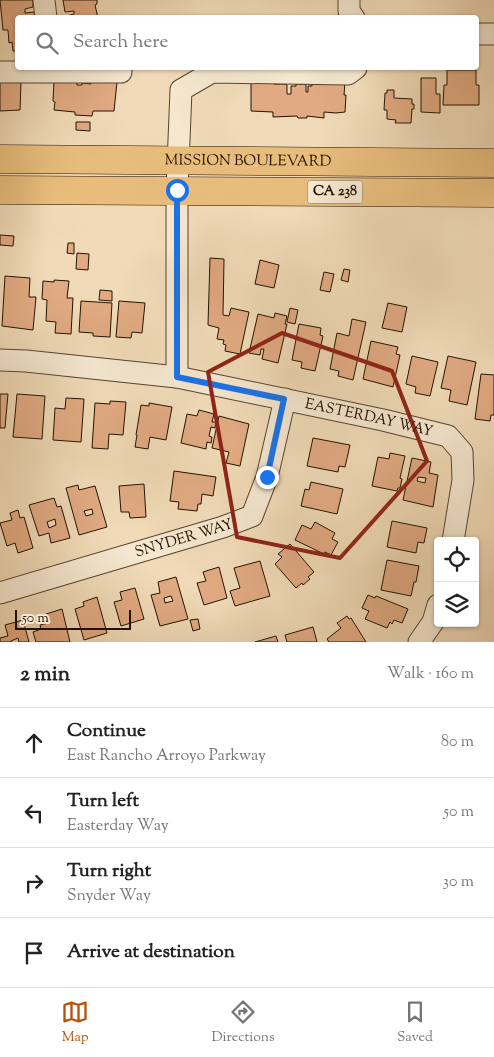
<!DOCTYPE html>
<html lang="en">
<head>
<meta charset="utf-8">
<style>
	body { margin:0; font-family:"Sorts Mill Goudy",serif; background:#f6f6f6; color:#222 }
	.controls { position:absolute; right:15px; bottom:15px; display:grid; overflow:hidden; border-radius:5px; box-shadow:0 1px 4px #0004 }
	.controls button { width:45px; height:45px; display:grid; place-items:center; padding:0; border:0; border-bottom:1px solid #e0e0e0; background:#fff; color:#222; font:25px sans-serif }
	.scale { position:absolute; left:15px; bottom:12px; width:116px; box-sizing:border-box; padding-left:5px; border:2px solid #241200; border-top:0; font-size:14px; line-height:18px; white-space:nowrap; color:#241200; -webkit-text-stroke:4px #f5e7d0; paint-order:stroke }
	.stop { position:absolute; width:15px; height:15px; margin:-11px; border:4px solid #1a73e8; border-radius:50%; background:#fff }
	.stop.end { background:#1a73e8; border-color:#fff; box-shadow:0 1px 5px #0008 }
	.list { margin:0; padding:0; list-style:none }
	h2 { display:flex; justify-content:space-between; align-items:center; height:65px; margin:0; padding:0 20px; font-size:21px }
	h2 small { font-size:16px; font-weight:400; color:#767676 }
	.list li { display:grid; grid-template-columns:32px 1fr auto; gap:15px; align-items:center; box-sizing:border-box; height:70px; padding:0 20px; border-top:1px solid #e0e0e0 }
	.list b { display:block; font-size:19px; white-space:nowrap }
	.list p { margin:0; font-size:16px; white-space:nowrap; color:#767676 }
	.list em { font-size:16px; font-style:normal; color:#767676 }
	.icon { flex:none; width:28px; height:28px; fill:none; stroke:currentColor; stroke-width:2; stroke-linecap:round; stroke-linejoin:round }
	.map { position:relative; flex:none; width:494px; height:642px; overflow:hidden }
	.search { position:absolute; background:#fff; box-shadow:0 1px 4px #0004; left:15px; right:15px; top:15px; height:55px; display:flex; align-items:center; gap:12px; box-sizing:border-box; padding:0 18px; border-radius:5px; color:#767676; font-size:19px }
	.sheet { height:345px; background:#fff }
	nav { display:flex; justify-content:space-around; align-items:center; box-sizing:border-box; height:70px; border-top:1px solid #e0e0e0; background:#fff; font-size:14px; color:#767676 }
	nav a { display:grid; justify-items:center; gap:2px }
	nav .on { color:#b45309 }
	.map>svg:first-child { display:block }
	.building { fill:#e1aa82; stroke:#241200; fill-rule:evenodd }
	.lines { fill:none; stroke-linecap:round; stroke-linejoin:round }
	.minor-casing { stroke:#57442e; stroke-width:23 }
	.major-casing { stroke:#241200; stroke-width:29 }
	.minor { stroke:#f5e7d0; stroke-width:21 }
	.major { stroke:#e8bd7c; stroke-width:28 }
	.route { stroke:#1a73e8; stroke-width:6 }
	.marked { fill:none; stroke:#8f2418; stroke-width:4; stroke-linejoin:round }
	.labels { text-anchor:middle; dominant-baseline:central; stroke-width:4; stroke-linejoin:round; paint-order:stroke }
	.shield { fill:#f5e7d0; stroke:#63523e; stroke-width:1 }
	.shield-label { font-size:14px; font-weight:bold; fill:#241200 }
	.street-label { font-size:15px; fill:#241200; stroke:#f5e7d0 }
</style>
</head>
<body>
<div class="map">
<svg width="494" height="642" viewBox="0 0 494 642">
	<rect width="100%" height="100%" fill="#f0dab7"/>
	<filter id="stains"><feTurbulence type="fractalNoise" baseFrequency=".004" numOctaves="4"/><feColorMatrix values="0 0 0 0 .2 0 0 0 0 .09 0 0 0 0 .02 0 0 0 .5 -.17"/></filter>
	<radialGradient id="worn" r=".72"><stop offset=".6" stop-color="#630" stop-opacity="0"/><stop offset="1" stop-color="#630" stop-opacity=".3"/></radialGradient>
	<!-- building -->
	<g class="building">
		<polygon points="0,0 33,0 33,7 25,9 25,13 34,12 35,18 18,18 18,51 13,51 12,42 9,43 8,30 3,30"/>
		<polygon points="63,0 97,0 97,4 95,5 98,18 66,18 66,16 74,14 74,11 65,12"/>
		<polygon points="447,70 476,70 476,85 479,85 479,105 443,105 444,85 447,85"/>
		<polygon points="421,78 436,78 436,94 440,94 440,113 421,112"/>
		<polygon points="0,80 21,81 20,110 0,111"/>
		<polygon points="54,80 77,82 77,85 82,85 82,83 91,84 91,80 117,82 114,111 93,111 92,116 75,115 75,112 54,110 55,102 53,101"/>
		<polygon points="251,82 275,82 274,84 285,84 287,85 287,94 291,94 291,86 296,86 296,84 306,84 306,92 308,92 308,86 312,86 312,84 322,84 322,82 345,82 344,95 346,95 345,112 336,113 324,112 324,118 307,116 307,118 298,118 297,116 273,117 273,112 251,111"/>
		<polygon points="387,90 394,90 394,98 412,99 412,104 414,104 414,109 412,109 411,123 395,123 396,120 387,119 387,110 384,110 385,93 387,93"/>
		<polygon points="76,122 90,122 90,131 76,130"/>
		<polygon points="0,235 14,236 13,246 0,245"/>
		<polygon points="68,243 74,243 74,254 67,253"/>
		<polygon points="77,253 89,254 88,270 76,269"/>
		<polygon points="210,258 224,259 223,315 229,316 231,308 249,312 240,354 225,351 226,345 223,344 224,340 217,339 219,328 208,325"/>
		<polygon points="260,260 279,265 274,288 255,284"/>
		<polygon points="344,269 350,270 348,282 341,280"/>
		<polygon points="324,272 334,274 330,292 320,290"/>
		<polygon points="5,276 30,278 29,297 36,297 33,330 2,326"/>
		<polygon points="54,280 69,281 67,298 73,298 71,334 55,333 56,322 46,321 47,300 42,299 43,281 54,282"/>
		<polygon points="100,290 112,291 112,301 99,300"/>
		<polygon points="81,301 112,303 110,337 93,336 93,333 79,332"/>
		<polygon points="119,301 145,303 142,333 132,332 131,338 116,337"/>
		<polygon points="388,303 407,307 402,332 382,328"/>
		<polygon points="290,308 298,310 295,324 287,322"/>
		<polygon points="275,313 287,316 285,324 287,324 278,363 262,359 264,349 261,349 260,355 249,353 258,314 274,318"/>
		<polygon points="352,319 366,322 353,380 338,376 339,371 330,369 337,333 349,336"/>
		<polygon points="299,324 321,328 320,335 323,336 315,371 301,368 302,362 292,360"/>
		<polygon points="371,341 398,347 396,354 400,355 393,387 363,379"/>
		<polygon points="412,356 438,362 430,396 415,393 416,387 406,384"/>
		<polygon points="448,356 476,362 467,405 449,401 451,390 441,388"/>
		<polygon points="481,374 494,375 494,415 491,415 490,421 475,419"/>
		<polygon points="0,394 8,394 5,428 0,428"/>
		<polygon points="17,394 45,396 42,439 13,437"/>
		<polygon points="66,398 84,399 81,442 53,440 55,408 65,409"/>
		<polygon points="110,401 126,402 123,435 109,434 108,449 92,448 95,403 110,404"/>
		<polygon points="149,403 172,407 166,440 150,437 148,449 135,447 137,435 136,435 141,405 149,406"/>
		<polygon points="199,410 214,414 212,422 216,422 215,428 211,427 209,436 212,437 211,443 207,442 206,449 181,443 187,414 197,416"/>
		<polygon points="219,416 249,424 240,466 226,463 229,452 212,448"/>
		<polygon points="313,438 350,445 345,467 339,466 338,472 307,466"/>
		<polygon points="390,453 405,456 400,478 402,479 400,488 398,488 397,491 372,486 378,457 389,459"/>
		<path d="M412,458L431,462L429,473L438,475L433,507L403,500ZM418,477L426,478L425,483L417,481Z"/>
		<polygon points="174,471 216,477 213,496 202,494 201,504 198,504 197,511 178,509 179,502 170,501"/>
		<polygon points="311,482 343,489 337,514 301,506 305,489 309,490"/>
		<polygon points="144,484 146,517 130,518 129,512 121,512 119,486"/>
		<path d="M78,485L79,490L95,486L107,527L79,535L66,488ZM92,509L93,514L86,516L84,511Z"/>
		<path d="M54,498L57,507L61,506L70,538L51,543L49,533L39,536L29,505ZM55,519L56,525L49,528L47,522Z"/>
		<polygon points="18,510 20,518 24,517 33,548 18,553 15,543 7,546 0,523 12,520 10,513"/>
		<polygon points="392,521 427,528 424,543 418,542 416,553 387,547"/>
		<polygon points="315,522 335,533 332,539 338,542 331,555 325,552 324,554 295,540 302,525 311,529"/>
		<polygon points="290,544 314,572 308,577 310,579 303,585 302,583 296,588 275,564 282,557 278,554"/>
		<polygon points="387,560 419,566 416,582 414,582 411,596 381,590"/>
		<polygon points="260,561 270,596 235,606 230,591 240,588 234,568"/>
		<polygon points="219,567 227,598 204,605 197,583 206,581 203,572"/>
		<path d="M176,577L188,619L160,626L151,595L160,593L158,582ZM171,596L173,601L165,603L164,598Z"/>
		<polygon points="135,588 144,619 121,626 114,602 122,600 120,592"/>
		<polygon points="368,595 375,598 376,596 408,609 402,623 394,620 392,624 390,622 387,628 365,619 369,611 362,608"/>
		<polygon points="97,597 107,633 84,640 75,609 84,606 83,602"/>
		<polygon points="62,609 70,642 36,642 33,632 41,629 40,625 48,623 46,614"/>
		<polygon points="347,616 349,619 351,618 366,642 329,642 327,639 341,628 337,623"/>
		<polygon points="198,619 200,629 193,631 190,620"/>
		<polygon points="23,620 29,642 19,642 18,638 11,641 11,642 0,642 0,638 8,636 5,625"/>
		<polygon points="313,627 317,642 287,642 285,635"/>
		<polygon points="276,636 278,642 255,642"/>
	</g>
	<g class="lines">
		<defs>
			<g id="minor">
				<polyline points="44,0 46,18"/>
				<polyline points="349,0 349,11 354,18"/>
				<polyline points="476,34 494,34"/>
				<polyline points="0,72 121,72"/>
				<path id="s1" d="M0,360L26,361L177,377L383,420L448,436L462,452L463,480L453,541"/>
				<polyline points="177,377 177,190 181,90 212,72 348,74 356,68"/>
				<path id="s2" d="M0,593L223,527L252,516L267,477L285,399"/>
				<polyline points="419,642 433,622 438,605"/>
			</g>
			<g id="major">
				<path id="s3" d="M0,159L494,163"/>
				<polyline points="0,190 494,193"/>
			</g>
		</defs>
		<!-- minor casing -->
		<use href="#minor" class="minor-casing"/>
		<!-- major casing -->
		<use href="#major" class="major-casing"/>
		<!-- minor -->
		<use href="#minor" class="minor"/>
		<!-- major -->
		<use href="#major" class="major"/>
	</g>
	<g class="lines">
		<!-- route -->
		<polyline class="route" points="177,190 177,377 284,399 267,477"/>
	</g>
	<!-- marked area -->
	<path class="marked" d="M282,333L392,371L427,461L340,558L237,537L208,372Z"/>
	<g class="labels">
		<!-- shield labels -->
		<rect class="shield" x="307.5" y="180.5" width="55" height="23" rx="4"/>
		<g class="shield-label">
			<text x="335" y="192">CA 238</text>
		</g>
		<!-- street labels -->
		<g class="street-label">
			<text stroke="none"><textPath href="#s3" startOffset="248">MISSION BOULEVARD</textPath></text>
			<text stroke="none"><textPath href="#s1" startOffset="374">EASTERDAY WAY</textPath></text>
			<text stroke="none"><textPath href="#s2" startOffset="192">SNYDER WAY</textPath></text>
		</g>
	</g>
	<rect width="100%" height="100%" filter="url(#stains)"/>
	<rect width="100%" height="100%" fill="url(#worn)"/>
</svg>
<div class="controls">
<button><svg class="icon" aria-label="locate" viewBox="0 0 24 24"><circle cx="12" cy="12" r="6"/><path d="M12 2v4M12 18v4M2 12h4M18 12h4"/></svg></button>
<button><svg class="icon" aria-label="layers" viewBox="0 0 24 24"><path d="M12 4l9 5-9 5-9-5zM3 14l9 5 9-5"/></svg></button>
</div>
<div class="scale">50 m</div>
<div class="stop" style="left:177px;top:190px"></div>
<div class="stop end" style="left:267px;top:477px"></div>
<div class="search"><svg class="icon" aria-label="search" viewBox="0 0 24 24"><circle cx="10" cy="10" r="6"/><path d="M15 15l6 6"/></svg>Search here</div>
</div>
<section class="sheet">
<h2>2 min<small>Walk · 160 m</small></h2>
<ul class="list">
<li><svg class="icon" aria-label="ahead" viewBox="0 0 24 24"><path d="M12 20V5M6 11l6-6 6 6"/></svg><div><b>Continue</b><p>East Rancho Arroyo Parkway</p></div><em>80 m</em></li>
<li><svg class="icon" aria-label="left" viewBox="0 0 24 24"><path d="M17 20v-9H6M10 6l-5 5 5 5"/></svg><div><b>Turn left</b><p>Easterday Way</p></div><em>50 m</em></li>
<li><svg class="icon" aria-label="right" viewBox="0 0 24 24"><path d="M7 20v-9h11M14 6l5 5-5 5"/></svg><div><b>Turn right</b><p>Snyder Way</p></div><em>30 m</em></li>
<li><svg class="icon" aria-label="arrive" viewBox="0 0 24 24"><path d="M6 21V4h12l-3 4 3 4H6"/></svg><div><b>Arrive at destination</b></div></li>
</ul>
</section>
<nav>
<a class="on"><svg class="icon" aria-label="map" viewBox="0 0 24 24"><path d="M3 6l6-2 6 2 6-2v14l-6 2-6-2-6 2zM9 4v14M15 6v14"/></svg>Map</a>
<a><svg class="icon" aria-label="directions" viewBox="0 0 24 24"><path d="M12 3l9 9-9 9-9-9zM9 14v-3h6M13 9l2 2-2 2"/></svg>Directions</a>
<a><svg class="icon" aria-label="saved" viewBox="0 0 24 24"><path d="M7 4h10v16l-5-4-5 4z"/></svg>Saved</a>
</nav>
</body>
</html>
